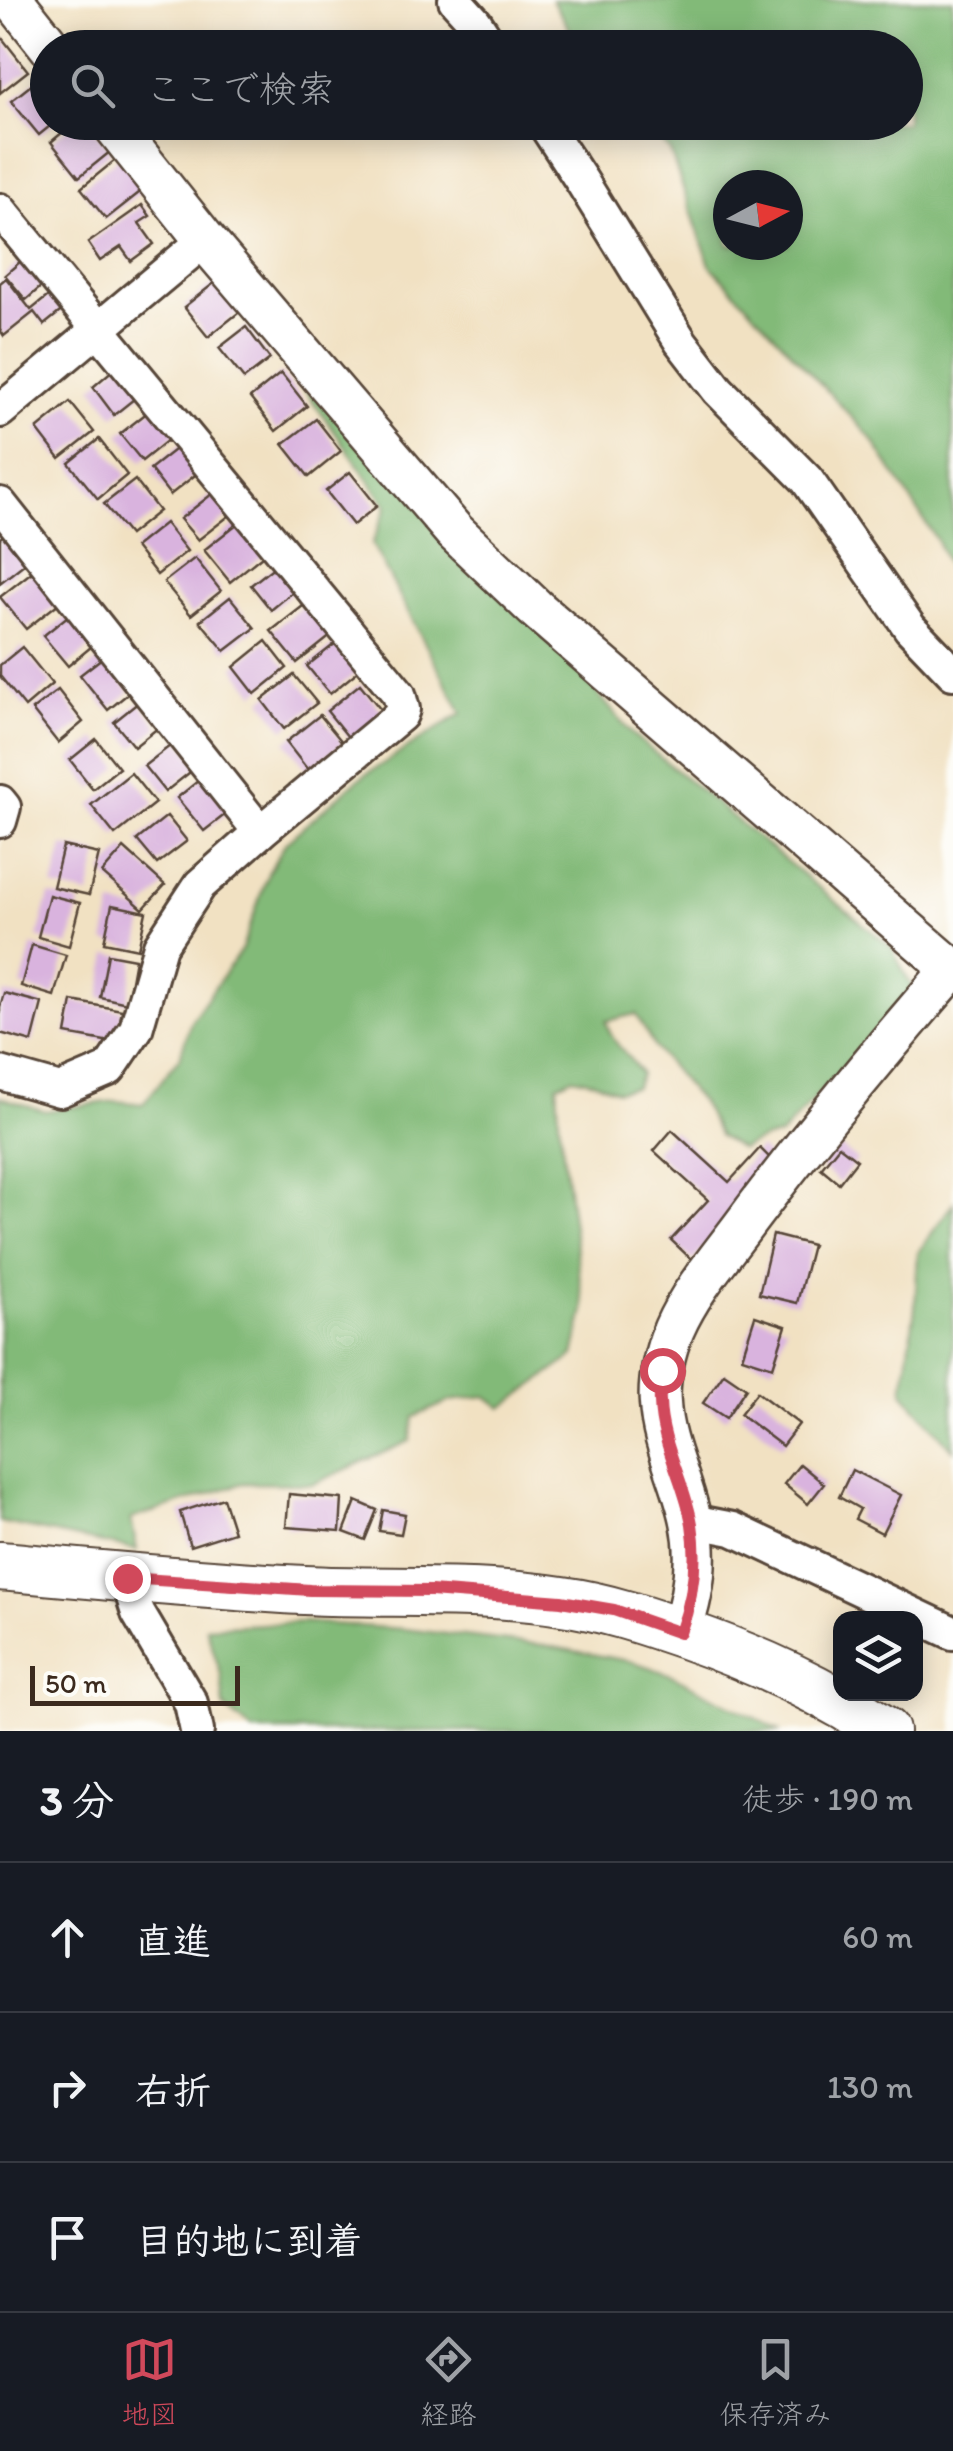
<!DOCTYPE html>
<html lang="ja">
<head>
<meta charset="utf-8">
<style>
	body { margin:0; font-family:Itim,"Klee One",sans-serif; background:#20242c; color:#f1f3f6 }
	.controls { position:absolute; right:30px; bottom:30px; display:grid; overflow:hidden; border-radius:20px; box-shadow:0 5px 25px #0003 }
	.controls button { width:90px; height:90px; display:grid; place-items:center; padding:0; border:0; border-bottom:2px solid #363941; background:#171b24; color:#f1f3f6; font:50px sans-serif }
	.compass { position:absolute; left:713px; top:170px; width:90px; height:90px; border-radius:50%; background:#171b24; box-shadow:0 5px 25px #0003; rotate:83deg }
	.scale { position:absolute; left:30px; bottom:25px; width:210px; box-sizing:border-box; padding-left:10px; border:5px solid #3b2a1e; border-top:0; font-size:28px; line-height:35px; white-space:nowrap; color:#3b2a1e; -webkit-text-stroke:8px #fdfcf7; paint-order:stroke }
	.stop { position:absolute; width:30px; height:30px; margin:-22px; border:8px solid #d1495b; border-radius:50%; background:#fff }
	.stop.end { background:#d1495b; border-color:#fff; box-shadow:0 2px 10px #0008 }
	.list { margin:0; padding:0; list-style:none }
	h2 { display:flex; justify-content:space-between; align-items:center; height:130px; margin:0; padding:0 40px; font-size:42px }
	h2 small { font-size:32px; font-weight:400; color:#9ea1a6 }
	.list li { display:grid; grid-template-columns:65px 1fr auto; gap:30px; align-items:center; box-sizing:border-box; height:150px; padding:0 40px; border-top:2px solid #363941 }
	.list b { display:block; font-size:38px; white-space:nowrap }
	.list em { font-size:32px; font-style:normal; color:#9ea1a6 }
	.icon { flex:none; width:55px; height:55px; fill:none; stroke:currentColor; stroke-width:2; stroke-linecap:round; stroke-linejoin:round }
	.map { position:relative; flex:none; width:953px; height:1731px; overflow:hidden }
	.search { position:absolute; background:#171b24; box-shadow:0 5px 25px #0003; left:30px; right:30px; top:30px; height:110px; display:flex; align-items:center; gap:25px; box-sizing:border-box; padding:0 35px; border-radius:55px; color:#9ea1a6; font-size:38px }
	.sheet { height:580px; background:#171b24 }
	nav { display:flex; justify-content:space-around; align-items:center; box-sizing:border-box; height:140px; border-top:2px solid #363941; background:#171b24; font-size:28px; color:#9ea1a6 }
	nav a { display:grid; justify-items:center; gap:5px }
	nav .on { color:#d1495b }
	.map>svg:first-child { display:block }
	.forest { fill:#82ba78; stroke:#5e724b; stroke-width:2.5; fill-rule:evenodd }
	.building { fill:#d9b3de }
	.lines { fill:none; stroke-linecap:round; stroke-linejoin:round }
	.minor-casing { stroke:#564537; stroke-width:38 }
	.tertiary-casing { stroke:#564537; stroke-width:45 }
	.secondary-casing { stroke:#564537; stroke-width:52 }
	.minor { stroke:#fff; stroke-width:32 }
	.tertiary { stroke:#fff; stroke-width:40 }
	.secondary { stroke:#fff; stroke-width:48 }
	.route { stroke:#d1495b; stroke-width:12 }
</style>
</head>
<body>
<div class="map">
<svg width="953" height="1731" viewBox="0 0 953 1731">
	<rect width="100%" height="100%" fill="#fdfcf7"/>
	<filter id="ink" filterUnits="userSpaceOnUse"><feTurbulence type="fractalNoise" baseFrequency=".01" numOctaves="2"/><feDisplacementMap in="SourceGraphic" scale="20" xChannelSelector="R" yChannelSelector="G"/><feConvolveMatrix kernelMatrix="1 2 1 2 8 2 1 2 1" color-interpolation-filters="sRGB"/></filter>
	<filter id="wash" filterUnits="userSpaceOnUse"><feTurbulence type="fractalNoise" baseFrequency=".0048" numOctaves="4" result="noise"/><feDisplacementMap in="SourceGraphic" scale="40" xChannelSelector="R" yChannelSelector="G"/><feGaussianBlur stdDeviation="2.25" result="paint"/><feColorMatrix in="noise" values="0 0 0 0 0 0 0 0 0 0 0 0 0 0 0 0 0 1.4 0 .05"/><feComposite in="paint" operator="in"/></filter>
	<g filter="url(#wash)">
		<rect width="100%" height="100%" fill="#f1e1c2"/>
		<!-- forest -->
		<g class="forest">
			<path d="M552,0H953V578L936,539L872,439L710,265L670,151L643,123L906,122V48L580,47ZM788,185V245H728V185Z"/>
			<path d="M266,302L633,735L891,947L916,995L822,1090L780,1136L763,1139L741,1149L719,1136L702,1104L655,1048L636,1014L606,1021C611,1044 629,1054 641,1074L635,1087L617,1091L596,1082L573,1077L557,1085L559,1121L584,1310L574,1356L502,1408L486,1396L450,1401L414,1417L410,1441L313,1484L243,1483L131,1519L137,1550L0,1522V1097L45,1111L115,1101L143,1104L180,1057L191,1021L242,949L269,871L286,842L359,779L462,713L372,544L387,506L257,322Z"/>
			<polygon points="953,1203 953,1450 903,1392 915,1308 918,1253"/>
			<polygon points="302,1622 404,1629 542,1645 634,1662 669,1674 781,1731 253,1731 224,1707 221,1675 206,1627"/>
		</g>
		<g id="blocks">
			<!-- building -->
			<g class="building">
				<polygon points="2,38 28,71 0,93 0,40"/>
				<polygon points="45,74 48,78 48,122 55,122 39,135 11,101"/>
				<polygon points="75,122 88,122 111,151 79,177 51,142"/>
				<polygon points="119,157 144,189 106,219 81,188"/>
				<polygon points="142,205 150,216 139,223 154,244 131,261 121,247 100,261 88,243"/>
				<polygon points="22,260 43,285 26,300 5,275"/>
				<polygon points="6,278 31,310 52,293 65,308 44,325 34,312 4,336 0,330 0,283"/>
				<polygon points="218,280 242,310 208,337 184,307"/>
				<polygon points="246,327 270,359 244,379 219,348"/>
				<polygon points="122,362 144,391 114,415 93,387"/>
				<polygon points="281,373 307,406 276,431 250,398"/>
				<polygon points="70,402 94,432 60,459 37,429"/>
				<polygon points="158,404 179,431 142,461 120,434"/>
				<polygon points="316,419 341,451 309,477 283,444"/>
				<polygon points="99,439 127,475 98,499 69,463"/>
				<polygon points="183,443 204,468 170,495 150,469"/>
				<polygon points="350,472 377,506 353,525 326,491"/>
				<polygon points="135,480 159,511 129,535 104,504"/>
				<polygon points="212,494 230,515 198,540 180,519"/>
				<polygon points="242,520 267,552 230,582 204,550"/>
				<polygon points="165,523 187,551 157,575 135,547"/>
				<polygon points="7,532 29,560 0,583 0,538"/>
				<polygon points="195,558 221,591 191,615 164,582"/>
				<polygon points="280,562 300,586 271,610 251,585"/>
				<polygon points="42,564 68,596 26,629 0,597"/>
				<polygon points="230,597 255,628 225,651 200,621"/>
				<polygon points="312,599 337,631 297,663 271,631"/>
				<polygon points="79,607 103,637 68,666 43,636"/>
				<polygon points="341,639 363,667 330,694 307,666"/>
				<polygon points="266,641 287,668 255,694 234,667"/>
				<polygon points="22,647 52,684 25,707 0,676 0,665"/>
				<polygon points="102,658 130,692 108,710 80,675"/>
				<polygon points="294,675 317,703 284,729 262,700"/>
				<polygon points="360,684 385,715 352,742 327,711"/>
				<polygon points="58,690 83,722 58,743 32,710"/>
				<polygon points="139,702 159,727 134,747 114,722"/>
				<polygon points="320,715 343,743 308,770 286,742"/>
				<polygon points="96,739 119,768 93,789 70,760"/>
				<polygon points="179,739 199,765 165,792 144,766"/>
				<polygon points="131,773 155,803 115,835 91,805"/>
				<polygon points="204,776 231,810 204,831 177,798"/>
				<polygon points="167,816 187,841 157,864 137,840"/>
				<polygon points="63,846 99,854 89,895 53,887"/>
				<polygon points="124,848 165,885 143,909 102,873"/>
				<polygon points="49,895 80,903 69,946 38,937"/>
				<polygon points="112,905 146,912 138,949 104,942"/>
				<polygon points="32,945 66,955 54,996 21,986"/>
				<polygon points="108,954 135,959 127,1003 100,997"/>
				<polygon points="4,993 42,1003 32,1042 0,1033 0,1007"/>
				<polygon points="72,1001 122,1010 116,1043 66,1034"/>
				<polygon points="672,1130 729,1182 760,1148 773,1161 693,1261 671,1240 708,1200 654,1151"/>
				<polygon points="839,1146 857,1160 839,1183 821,1168"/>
				<polygon points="773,1235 812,1245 797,1303 759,1294"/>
				<polygon points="755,1316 786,1326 773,1367 742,1357"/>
				<polygon points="724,1373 746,1388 726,1418 703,1403"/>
				<polygon points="757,1392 799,1424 782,1446 740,1414"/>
				<polygon points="800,1464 824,1484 808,1504 784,1484"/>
				<polygon points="852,1470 901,1495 882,1533 855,1519 860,1509 839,1497"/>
				<polygon points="289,1494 342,1499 340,1531 286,1527"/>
				<polygon points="223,1498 234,1532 190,1546 180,1512"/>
				<polygon points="356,1501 377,1510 365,1540 344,1532"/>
				<polygon points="383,1510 405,1514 401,1534 379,1531"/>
			</g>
		</g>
	</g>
	<g filter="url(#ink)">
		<use href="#blocks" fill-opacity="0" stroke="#564537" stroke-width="2.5"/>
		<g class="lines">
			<defs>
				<g id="minor">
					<polyline points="455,0 475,22 492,48"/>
					<polyline points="543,122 581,180 681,342 718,390 807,480 910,628 953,673"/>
					<polyline points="0,210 399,694 403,709 401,715 260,832 200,885 160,946 136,1029 109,1069 60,1090 0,1073"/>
					<polyline points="0,411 205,240"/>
					<polyline points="0,504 260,832"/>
					<polyline points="0,802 4,807 0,821"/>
					<polyline points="691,1521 733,1529 953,1633"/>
					<polyline points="127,1578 138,1613 191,1703 197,1731"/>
				</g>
				<g id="tertiary">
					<polyline points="13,0 51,48"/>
					<polyline points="111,122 205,240 454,531 535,608 952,969"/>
					<path d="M680,1633C693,1598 699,1558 691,1521C683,1481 662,1444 660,1403C658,1380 665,1350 674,1329C691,1290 721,1256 746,1222C811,1135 882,1050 953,968"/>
				</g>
				<path id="secondary" d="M0,1566C101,1575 202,1585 304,1590C390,1594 477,1588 562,1601C606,1607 646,1621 687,1635C758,1660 823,1689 885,1731"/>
			</defs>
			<!-- minor casing -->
			<use href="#minor" class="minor-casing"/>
			<!-- tertiary casing -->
			<use href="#tertiary" class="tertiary-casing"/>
			<!-- secondary casing -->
			<use href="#secondary" class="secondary-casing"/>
			<!-- minor -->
			<use href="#minor" class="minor"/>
			<!-- tertiary -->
			<use href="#tertiary" class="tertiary"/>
			<!-- secondary -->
			<use href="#secondary" class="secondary"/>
		</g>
	</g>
	<g class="lines" filter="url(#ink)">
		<!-- route -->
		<path class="route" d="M127,1578L310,1590L431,1591L561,1601L614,1610L680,1633C693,1598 698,1561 692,1524C685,1483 661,1444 660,1402C659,1391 662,1380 662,1370"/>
	</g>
</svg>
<div class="controls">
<button><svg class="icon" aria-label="layers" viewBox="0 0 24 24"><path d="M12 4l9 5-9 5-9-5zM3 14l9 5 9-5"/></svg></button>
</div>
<svg class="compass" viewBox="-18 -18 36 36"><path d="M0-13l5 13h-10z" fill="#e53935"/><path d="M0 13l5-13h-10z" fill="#9ea1a6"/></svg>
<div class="scale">50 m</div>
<div class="stop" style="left:662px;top:1370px"></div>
<div class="stop end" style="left:127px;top:1578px"></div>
<div class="search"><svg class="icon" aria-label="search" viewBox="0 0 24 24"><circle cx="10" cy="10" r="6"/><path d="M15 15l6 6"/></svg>ここで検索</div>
</div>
<section class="sheet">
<h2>3 分<small>徒歩 · 190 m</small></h2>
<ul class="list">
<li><svg class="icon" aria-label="ahead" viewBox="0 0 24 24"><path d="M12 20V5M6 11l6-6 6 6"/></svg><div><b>直進</b></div><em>60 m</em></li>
<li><svg class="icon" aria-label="right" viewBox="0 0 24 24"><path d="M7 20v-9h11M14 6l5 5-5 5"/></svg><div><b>右折</b></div><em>130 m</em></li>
<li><svg class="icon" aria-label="arrive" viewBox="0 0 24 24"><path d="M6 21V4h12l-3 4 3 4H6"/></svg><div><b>目的地に到着</b></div></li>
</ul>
</section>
<nav>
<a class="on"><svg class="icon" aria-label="map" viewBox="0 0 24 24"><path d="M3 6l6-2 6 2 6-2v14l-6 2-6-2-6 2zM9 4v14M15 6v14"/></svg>地図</a>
<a><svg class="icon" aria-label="directions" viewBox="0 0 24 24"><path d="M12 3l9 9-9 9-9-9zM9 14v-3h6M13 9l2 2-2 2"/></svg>経路</a>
<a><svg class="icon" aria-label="saved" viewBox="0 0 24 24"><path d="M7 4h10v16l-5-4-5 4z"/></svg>保存済み</a>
</nav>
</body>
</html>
